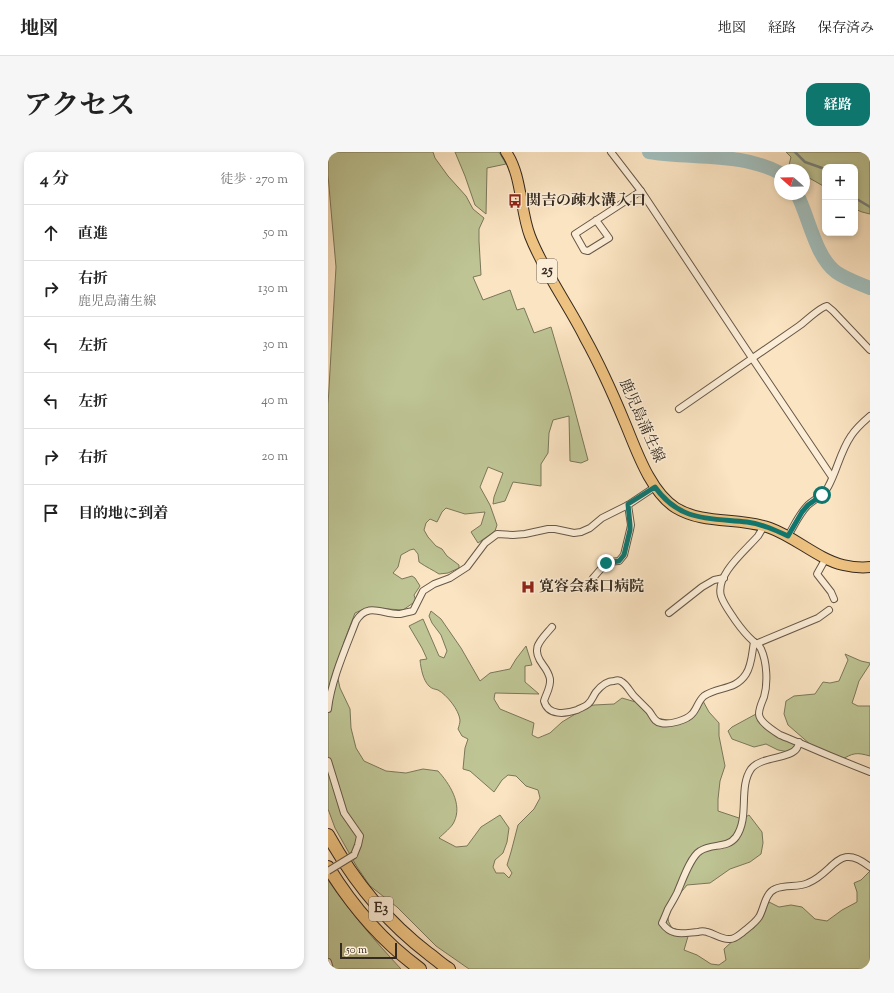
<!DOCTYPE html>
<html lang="ja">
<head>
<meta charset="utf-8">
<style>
	body { margin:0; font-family:"Sorts Mill Goudy","Noto Serif JP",serif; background:#f6f6f6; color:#222 }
	.controls { position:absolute; right:12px; top:12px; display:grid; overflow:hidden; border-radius:8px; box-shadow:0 2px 6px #0003 }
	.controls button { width:36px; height:36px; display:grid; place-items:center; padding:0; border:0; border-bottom:1px solid #e0e0e0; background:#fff; color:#222; font:20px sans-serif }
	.compass { position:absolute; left:446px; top:12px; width:36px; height:36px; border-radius:50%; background:#fff; box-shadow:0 2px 6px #0003; rotate:290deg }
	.scale { position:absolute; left:12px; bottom:10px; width:57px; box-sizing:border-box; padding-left:4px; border:2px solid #352a1f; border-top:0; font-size:11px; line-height:14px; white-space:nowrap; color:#352a1f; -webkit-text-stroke:3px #fcedd7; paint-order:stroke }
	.stop { position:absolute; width:12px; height:12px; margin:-9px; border:3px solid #0f766e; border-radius:50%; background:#fff }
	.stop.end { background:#0f766e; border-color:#fff; box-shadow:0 1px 4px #0008 }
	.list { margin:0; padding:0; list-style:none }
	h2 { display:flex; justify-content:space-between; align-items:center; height:52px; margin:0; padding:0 16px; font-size:17px }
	h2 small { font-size:13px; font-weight:400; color:#767676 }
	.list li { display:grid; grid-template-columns:26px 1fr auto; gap:12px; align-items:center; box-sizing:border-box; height:56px; padding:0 16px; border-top:1px solid #e0e0e0 }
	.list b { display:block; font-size:15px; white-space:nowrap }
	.list p { margin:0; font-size:13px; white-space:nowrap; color:#767676 }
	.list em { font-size:13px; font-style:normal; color:#767676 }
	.icon { flex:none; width:22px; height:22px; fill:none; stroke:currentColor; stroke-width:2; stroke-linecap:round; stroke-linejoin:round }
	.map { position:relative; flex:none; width:542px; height:817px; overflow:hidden; border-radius:12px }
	header { display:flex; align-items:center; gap:24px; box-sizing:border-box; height:56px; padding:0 20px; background:#fff; border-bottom:1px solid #e0e0e0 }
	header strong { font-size:19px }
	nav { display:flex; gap:22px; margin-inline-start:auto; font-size:14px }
	.intro { display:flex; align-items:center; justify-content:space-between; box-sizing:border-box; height:96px; padding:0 24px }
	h1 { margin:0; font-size:28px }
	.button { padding:10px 18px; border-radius:12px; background:#0f766e; color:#fff; font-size:14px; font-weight:700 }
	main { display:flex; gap:24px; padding:0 24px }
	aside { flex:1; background:#fff; border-radius:12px; box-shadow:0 2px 6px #0003 }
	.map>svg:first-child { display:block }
	.green { fill:#bec494; stroke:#7a775a }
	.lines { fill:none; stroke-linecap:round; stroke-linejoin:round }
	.stream { stroke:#76827d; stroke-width:2.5 }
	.river { stroke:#a1bdbb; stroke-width:14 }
	.minor-casing { stroke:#665848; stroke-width:8 }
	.primary-casing { stroke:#352a1f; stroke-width:12 }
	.motorway-casing { stroke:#352a1f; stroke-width:14 }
	.minor { stroke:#fcedd7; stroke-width:6 }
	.primary { stroke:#eec281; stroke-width:10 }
	.motorway { stroke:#eec281; stroke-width:12 }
	.minor-bridge-casing { stroke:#665848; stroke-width:8; stroke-linecap:butt }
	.minor-bridge { stroke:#fcedd7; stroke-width:6 }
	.route { stroke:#0f766e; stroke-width:5 }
	.labels { text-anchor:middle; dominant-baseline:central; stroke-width:3; stroke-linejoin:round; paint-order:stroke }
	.shield { fill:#fcedd7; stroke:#716456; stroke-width:1 }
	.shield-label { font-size:14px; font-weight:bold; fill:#352a1f }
	.poi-label { font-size:15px; font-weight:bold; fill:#352a1f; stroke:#fcedd7; text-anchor:start }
	.street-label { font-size:15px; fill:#352a1f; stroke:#fcedd7 }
</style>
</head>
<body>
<header>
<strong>地図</strong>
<nav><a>地図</a><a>経路</a><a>保存済み</a></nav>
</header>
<div class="intro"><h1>アクセス</h1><a class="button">経路</a></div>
<main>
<aside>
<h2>4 分<small>徒歩 · 270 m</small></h2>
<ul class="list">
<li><svg class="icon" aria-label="ahead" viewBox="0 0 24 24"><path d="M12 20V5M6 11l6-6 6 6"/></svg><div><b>直進</b></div><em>50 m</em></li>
<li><svg class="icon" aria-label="right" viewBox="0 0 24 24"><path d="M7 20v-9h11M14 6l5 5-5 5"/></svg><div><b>右折</b><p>鹿児島蒲生線</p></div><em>130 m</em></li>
<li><svg class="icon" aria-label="left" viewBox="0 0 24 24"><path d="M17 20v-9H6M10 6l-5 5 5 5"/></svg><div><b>左折</b></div><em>30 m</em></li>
<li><svg class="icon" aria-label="left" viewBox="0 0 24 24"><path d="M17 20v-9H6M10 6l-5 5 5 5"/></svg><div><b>左折</b></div><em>40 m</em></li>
<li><svg class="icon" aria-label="right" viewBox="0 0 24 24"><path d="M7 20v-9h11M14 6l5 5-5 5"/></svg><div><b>右折</b></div><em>20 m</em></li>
<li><svg class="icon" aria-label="arrive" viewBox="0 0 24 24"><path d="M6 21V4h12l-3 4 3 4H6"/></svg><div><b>目的地に到着</b></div></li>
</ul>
</aside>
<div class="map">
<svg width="542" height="817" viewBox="0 0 542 817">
	<rect width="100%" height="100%" fill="#fbe4c2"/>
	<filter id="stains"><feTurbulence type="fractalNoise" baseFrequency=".005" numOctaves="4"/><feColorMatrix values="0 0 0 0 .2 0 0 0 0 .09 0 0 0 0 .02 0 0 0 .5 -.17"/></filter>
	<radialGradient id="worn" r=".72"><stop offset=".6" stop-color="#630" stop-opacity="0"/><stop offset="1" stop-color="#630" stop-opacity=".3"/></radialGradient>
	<!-- green -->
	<g class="green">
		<path d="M0,0H105L107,6L120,24L138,44L145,57L156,66L151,77V89L153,123L145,125L155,148L182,138L189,158L196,156L206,181L223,175L242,240L260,308L253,311L242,309L241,264L225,268L221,281L220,301L213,312V334L185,330L177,349L165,352L166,345L175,321L160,315L152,335L162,353L169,373L167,379L150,391L143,380L153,373L157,360L137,362L118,356L114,360L109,370L102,367L98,371L96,378L100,385L108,394L114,397L119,404L131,413V416L120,421L111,422C105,418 98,415 91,410L90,402L86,397L82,398L73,403L70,415L65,421L74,427L84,424L87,426L92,434L86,443L88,449L75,458L45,456L36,457L27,461L16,490L10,527L12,536L22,557L23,576L28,596L36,609L58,619L78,621L95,617L110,619C121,631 135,652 126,670C124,675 115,682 111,686L128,695L139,694L153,675L172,663L181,676L179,690L175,701L167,708L165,715L168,721H176L181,726L184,721L179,713L183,700L190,673L206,657L212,646L210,638L198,634L188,624L180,623L174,628L166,640L142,619L135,617L137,596L140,587L134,584L130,577C131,574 132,571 132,568C131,558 119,543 110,538C107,537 104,537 101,534C95,528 93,517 92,508L99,507L94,496L81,474L95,467L111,504L116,506L119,499L113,483L104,471L101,464L103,459L113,467L133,496L152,529L162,521L182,517L188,507L198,494L204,513L197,514V530L211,542L167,541L166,547L172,557L206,571L204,583L210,586L222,581L234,570L259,555L266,553L286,552L294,546L311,551L329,566L344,569L365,564L371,558L375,549L381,560L391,571V584L397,614L392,629L390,647V659L414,667L421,663L434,680L435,691L433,702L422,710L402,717L382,731L359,733C352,742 339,755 340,767C340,770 343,774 344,776L361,781L356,798L369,803L383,812L391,813L398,808L396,797L409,785L426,776L441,750L451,755L463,753L474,755L487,767L499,769L514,758L529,750V740L526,731L533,728L542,719V817H141L108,794L69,755L42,734L29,715L7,676L0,657V253L8,115L0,23Z"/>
		<polygon points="127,0 171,0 178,12 159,16 158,62 147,53 137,24"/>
		<polygon points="458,0 539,0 542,3 542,62 534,60 527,57 527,15 497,15 497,35 476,23 476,18 469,18 461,13 463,5"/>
		<path d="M517,502L533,509L542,511V512L531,529L527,542L524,551L530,554H542V604C528,600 525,601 513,608L483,593L460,573L456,562L458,549L466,544L487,542L495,530L502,531L511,529L520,508Z"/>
		<polygon points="428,562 429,565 468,591 468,593 461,600 450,598 438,592 426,595 404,587 400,579 404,575"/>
		<path d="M0,728C22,760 47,789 73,817H0Z"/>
	</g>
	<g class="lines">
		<!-- stream -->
		<g class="stream">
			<polyline points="467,0 477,10 497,17"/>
			<polyline points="527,46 542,55"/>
		</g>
		<!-- river -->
		<g class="river">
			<path d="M321,0C364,7 413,0 452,21"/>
			<path d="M469,42C481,65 487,104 508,120C518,127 530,131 542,136"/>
		</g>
		<defs>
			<g id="minor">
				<polyline points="283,0 313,39 424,206 504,325"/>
				<polyline points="268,68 281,86 260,99 256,98 247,82 313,39"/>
				<path d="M351,257L471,174C478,169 492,155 499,154L505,159L542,198"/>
				<path d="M436,374C434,377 432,381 430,384C417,399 387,423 393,444C396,453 402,460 407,468C412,475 418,483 425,489C428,492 431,492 433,497C439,510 440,531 436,545C434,550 431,556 431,562C431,570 446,579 452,583C459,586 467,589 474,592C497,602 519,611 542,620"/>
				<path d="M460,384C466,374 471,362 480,353C487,347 496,343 500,335C509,319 512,300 523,284C528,276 535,270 542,264"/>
				<polyline points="498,406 489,422 503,440 506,447"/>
				<path d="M265,426C275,415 276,410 291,409L296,403L302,378L303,373L300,353"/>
				<polyline points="341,461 374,435 386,428 396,426"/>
				<path d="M224,475C212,489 202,496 215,513C218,517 221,522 222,527C223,535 218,542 216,549C220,564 237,562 249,558C252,556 257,555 260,552C264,549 265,544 268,540C272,535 279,529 286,529C289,528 292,528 294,530C299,533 302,540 306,544C311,549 316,554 321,559C325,564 326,570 333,571C342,573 359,568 364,562C369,557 370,549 376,544C390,534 407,539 418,522C424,513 424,500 426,490"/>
				<polyline points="430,491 490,466 501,458"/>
				<path d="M0,557C3,529 18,495 28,469C40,449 55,463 72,462C76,461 80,460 85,459L95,439L106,432L122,426L139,415L157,391L169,382L185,383L197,382L220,377H227L246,381L253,380L262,376L274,366L300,353L327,335"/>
				<path d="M471,590C471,592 470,594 469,596C463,607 433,604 423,617C410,636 422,665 408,685C399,697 384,691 372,699C362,705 354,730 349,741C346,747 343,752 340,757C338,762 336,767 334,771C344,785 355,781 370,780C373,779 376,779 379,780C387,782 394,788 402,787C407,787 411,783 415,780C421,775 427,771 431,765C436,757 437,741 447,737C457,732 470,736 480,731C507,720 510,689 542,715"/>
				<polyline points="0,609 16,661 32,684 30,693 26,703"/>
				<polyline points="0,810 2,817"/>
			</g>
			<path id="primary" d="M178,0C194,23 192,58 202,84C216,120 240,152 257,186C272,213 285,242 297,271C308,297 322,340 348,356C376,373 411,365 442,376C467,385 490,407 515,413C524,415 533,416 542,415"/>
			<g id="motorway">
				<path d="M0,683C25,728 60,771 101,802C108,807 114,813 121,817"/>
				<path d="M0,715C24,754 55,790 92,817"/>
			</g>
		</defs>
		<!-- minor casing -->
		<use href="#minor" class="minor-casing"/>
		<!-- primary casing -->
		<use href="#primary" class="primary-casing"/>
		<!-- motorway casing -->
		<use href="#motorway" class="motorway-casing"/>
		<!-- minor -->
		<use href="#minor" class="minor"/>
		<!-- primary -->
		<use href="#primary" class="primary"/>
		<!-- motorway -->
		<use href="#motorway" class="motorway"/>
		<defs>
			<polyline id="minor-bridge" points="0,719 26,703"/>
		</defs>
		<!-- minor-bridge casing -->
		<use href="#minor-bridge" class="minor-bridge-casing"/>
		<!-- minor-bridge -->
		<use href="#minor-bridge" class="minor-bridge"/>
	</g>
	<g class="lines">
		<!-- route -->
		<path class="route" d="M278,411L283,410L291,409L296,403L302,378V373L300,352L327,335C352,370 381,366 419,370C434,372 447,378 460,384L474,360L480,353L494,343"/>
	</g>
	<!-- icons -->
	<defs>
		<symbol id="bus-bare" viewBox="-9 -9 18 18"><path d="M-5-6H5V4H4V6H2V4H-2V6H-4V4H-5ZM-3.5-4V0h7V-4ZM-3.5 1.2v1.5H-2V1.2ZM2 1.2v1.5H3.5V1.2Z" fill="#8f2418" stroke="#fcedd7" stroke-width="2.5" paint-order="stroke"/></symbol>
		<symbol id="hospital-bare" viewBox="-9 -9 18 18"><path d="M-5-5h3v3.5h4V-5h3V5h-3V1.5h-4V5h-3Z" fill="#8f2418" stroke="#fcedd7" stroke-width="2.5" paint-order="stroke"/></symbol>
	</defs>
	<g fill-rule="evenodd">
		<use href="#bus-bare" x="177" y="39" width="20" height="20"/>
		<use href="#hospital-bare" x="190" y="425" width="20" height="20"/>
	</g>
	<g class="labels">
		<!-- shield labels -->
		<g class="shield">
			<rect x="209" y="107" width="20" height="24" rx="3"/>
			<rect x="41" y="745" width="24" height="24" rx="3"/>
		</g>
		<g class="shield-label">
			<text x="219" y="119">25</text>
			<text x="53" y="757">E3</text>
		</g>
		<!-- poi labels -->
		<g class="poi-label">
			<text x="198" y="49">関吉の疎水溝入口</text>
			<text x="211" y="435">寛容会森口病院</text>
		</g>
		<!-- street labels -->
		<g class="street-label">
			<text transform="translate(313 269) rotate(66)">鹿児島蒲生線</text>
		</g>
	</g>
	<rect width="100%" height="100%" filter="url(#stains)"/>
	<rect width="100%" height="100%" fill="url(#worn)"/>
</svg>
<div class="controls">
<button>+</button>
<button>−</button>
</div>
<svg class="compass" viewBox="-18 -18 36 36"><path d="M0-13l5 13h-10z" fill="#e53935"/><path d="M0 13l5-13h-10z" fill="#767676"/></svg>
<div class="scale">50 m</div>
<div class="stop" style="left:494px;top:343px"></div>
<div class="stop end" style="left:278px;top:411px"></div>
</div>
</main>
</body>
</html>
